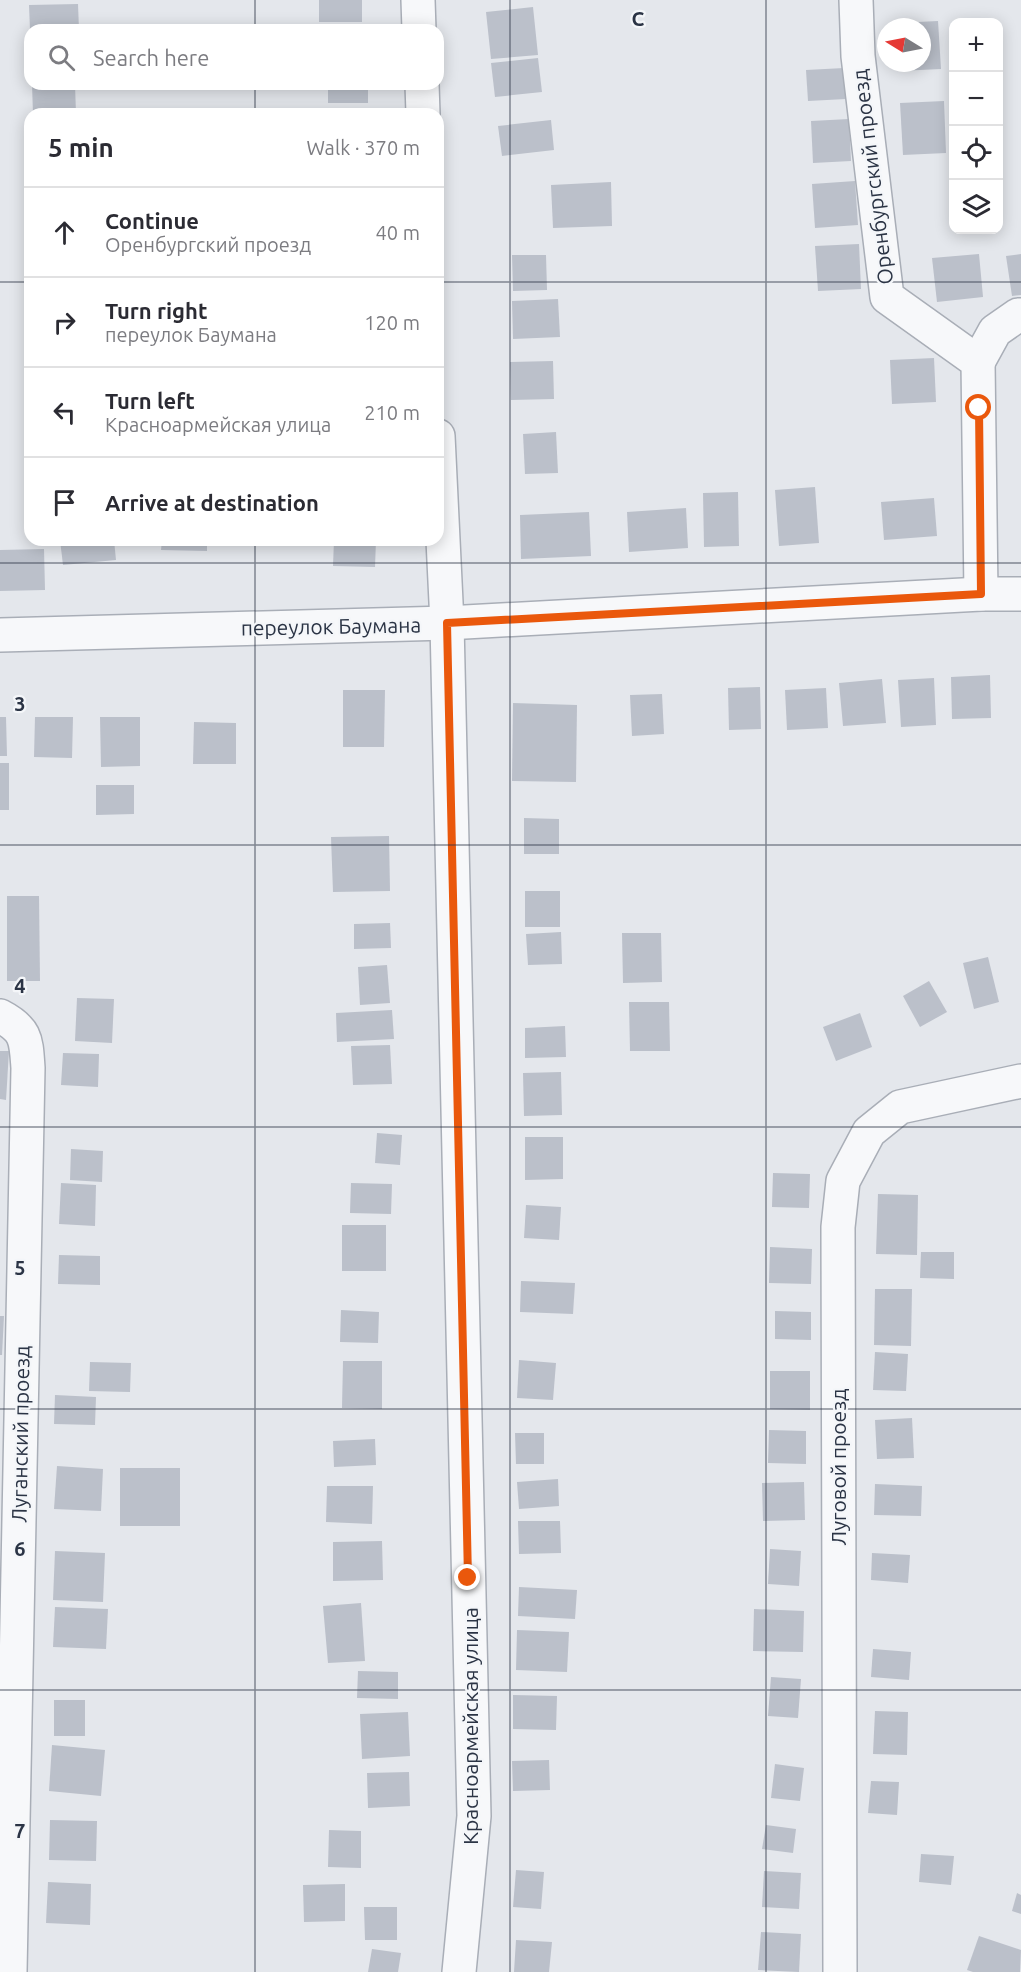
<!DOCTYPE html>
<html lang="en">
<head>
<meta charset="utf-8">
<style>
	body { margin:0; font-family:Ubuntu,sans-serif; background:#f2f2f3; color:#2b2b33 }
	.controls { position:absolute; right:18px; top:18px; display:grid; overflow:hidden; border-radius:12px; box-shadow:0 3px 15px #0003 }
	.controls button { width:54px; height:54px; display:grid; place-items:center; padding:0; border:0; border-bottom:2px solid #e1e1e2; background:#fff; color:#2b2b33; font:30px sans-serif }
	.compass { position:absolute; left:877px; top:18px; width:54px; height:54px; border-radius:50%; background:#fff; box-shadow:0 3px 15px #0003; rotate:280deg }
	.stop { position:absolute; width:18px; height:18px; margin:-14px; border:4px solid #ea580c; border-radius:50%; background:#fff }
	.stop.end { background:#ea580c; border-color:#fff; box-shadow:0 2px 6px #0008 }
	.list { margin:0; padding:0; list-style:none }
	h2 { display:flex; justify-content:space-between; align-items:center; height:78px; margin:0; padding:0 24px; font-size:26px }
	h2 small { font-size:20px; font-weight:400; color:#7c7c81 }
	.list li { display:grid; grid-template-columns:39px 1fr auto; gap:18px; align-items:center; box-sizing:border-box; height:90px; padding:0 24px; border-top:2px solid #e1e1e2 }
	.list b { display:block; font-size:22px; white-space:nowrap }
	.list p { margin:0; font-size:20px; white-space:nowrap; color:#7c7c81 }
	.list em { font-size:20px; font-style:normal; color:#7c7c81 }
	.icon { flex:none; width:33px; height:33px; fill:none; stroke:currentColor; stroke-width:2; stroke-linecap:round; stroke-linejoin:round }
	.map { position:relative; flex:none; width:1021px; height:1972px; overflow:hidden }
	.search { position:absolute; background:#fff; box-shadow:0 3px 15px #0003; left:24px; top:24px; width:420px; height:66px; display:flex; align-items:center; gap:15px; box-sizing:border-box; padding:0 21px; border-radius:18px; color:#7c7c81; font-size:22px }
	.panel { position:absolute; background:#fff; box-shadow:0 3px 15px #0003; left:24px; top:108px; width:420px; height:438px; border-radius:18px }
	.map>svg:first-child { display:block }
	.building { fill:#bbc0ca }
	.lines { fill:none; stroke-linecap:round; stroke-linejoin:round }
	.minor-casing { stroke:#a9aeb7; stroke-width:36 }
	.minor { stroke:#f7f8fa; stroke-width:33 }
	.route { stroke:#ea580c; stroke-width:8 }
	.grid { fill:none; stroke:#2b3445; stroke-width:1.5; stroke-opacity:0.55 }
	.labels { text-anchor:middle; dominant-baseline:central; stroke-width:4.5; stroke-linejoin:round; paint-order:stroke }
	.street-label { font-size:21px; fill:#2b3445; stroke:#f4f6f9 }
	.grid-label { font-size:20px; text-anchor:middle; font-weight:bold; fill:#2b3445; stroke:#f4f6f9; stroke-width:4.5; stroke-linejoin:round; paint-order:stroke }
</style>
</head>
<body>
<div class="map">
<svg width="1021" height="1972" viewBox="0 0 1021 1972">
	<rect width="100%" height="100%" fill="#e4e7ec"/>
	<!-- building -->
	<g class="building">
		<rect x="319" y="0" width="43" height="22"/>
		<polygon points="78,4 79,30 30,30 29,5"/>
		<polygon points="533,7 538,55 491,59 486,12"/>
		<polygon points="938,21 941,69 899,71 899,63 922,63 922,27 897,27 897,23"/>
		<polygon points="538,58 542,92 495,97 491,63"/>
		<polygon points="844,68 846,99 808,101 806,70"/>
		<polygon points="32,84 75,84 76,114 33,114"/>
		<rect x="328" y="84" width="40" height="19"/>
		<polygon points="944,101 946,153 903,155 900,103"/>
		<polygon points="849,119 851,161 813,163 811,121"/>
		<polygon points="551,120 554,150 502,156 498,126"/>
		<polygon points="855,181 858,225 815,228 812,184"/>
		<polygon points="611,182 612,226 553,228 551,185"/>
		<polygon points="859,244 861,289 818,291 815,246"/>
		<polygon points="979,254 983,297 937,302 932,258"/>
		<polygon points="1021,254 1021,295 1012,296 1006,256"/>
		<polygon points="512,255 546,255 547,290 513,291"/>
		<polygon points="558,299 560,337 513,339 512,301"/>
		<polygon points="934,358 936,402 892,404 890,360"/>
		<polygon points="553,361 554,399 511,400 510,362"/>
		<polygon points="556,432 558,473 525,474 523,434"/>
		<polygon points="815,487 819,543 779,546 775,490"/>
		<polygon points="738,492 739,546 704,547 703,493"/>
		<polygon points="934,498 937,536 884,540 881,502"/>
		<polygon points="686,508 688,548 629,552 627,512"/>
		<polygon points="589,512 591,556 521,559 520,515"/>
		<polygon points="60,540 114,540 116,560 63,565"/>
		<polygon points="162,540 207,540 207,551 161,550"/>
		<polygon points="334,540 376,540 375,567 333,566"/>
		<polygon points="44,549 45,590 0,591 0,550"/>
		<polygon points="990,675 991,718 952,719 951,677"/>
		<polygon points="934,678 936,725 901,727 898,680"/>
		<polygon points="882,679 886,723 843,726 839,683"/>
		<polygon points="760,687 761,729 729,730 728,688"/>
		<polygon points="826,688 828,728 787,730 785,690"/>
		<polygon points="343,690 385,690 384,747 343,747"/>
		<polygon points="662,694 664,734 632,736 630,695"/>
		<polygon points="513,703 577,705 576,782 512,781"/>
		<polygon points="0,717 6,717 7,756 0,756"/>
		<polygon points="35,717 73,717 72,758 34,757"/>
		<polygon points="100,717 140,717 140,766 101,767"/>
		<polygon points="194,722 236,723 236,764 193,764"/>
		<rect x="0" y="763" width="9" height="47"/>
		<polygon points="96,785 134,785 134,814 96,815"/>
		<polygon points="524,818 559,819 559,854 524,854"/>
		<polygon points="389,836 390,891 333,892 331,837"/>
		<rect x="525" y="891" width="35" height="36"/>
		<polygon points="7,896 39,896 40,981 7,981"/>
		<polygon points="390,923 391,948 354,949 354,924"/>
		<polygon points="561,932 562,964 528,965 526,934"/>
		<polygon points="622,933 661,933 662,982 623,983"/>
		<polygon points="988,957 999,1002 974,1009 963,963"/>
		<polygon points="387,965 390,1003 360,1005 358,967"/>
		<polygon points="929,981 947,1012 920,1027 903,996"/>
		<polygon points="77,998 114,999 112,1043 75,1041"/>
		<polygon points="629,1002 669,1002 670,1051 630,1051"/>
		<polygon points="392,1010 394,1039 337,1042 336,1013"/>
		<polygon points="860,1013 872,1047 836,1061 823,1027"/>
		<polygon points="565,1026 566,1057 525,1058 525,1028"/>
		<polygon points="390,1045 392,1084 353,1085 351,1046"/>
		<polygon points="0,1051 9,1051 6,1100 0,1099"/>
		<polygon points="63,1053 99,1054 98,1087 61,1085"/>
		<polygon points="561,1072 562,1115 524,1116 523,1073"/>
		<polygon points="377,1133 402,1135 400,1165 375,1163"/>
		<polygon points="525,1137 563,1137 563,1179 525,1180"/>
		<polygon points="71,1149 103,1151 102,1182 70,1180"/>
		<polygon points="773,1173 810,1174 809,1208 772,1207"/>
		<polygon points="61,1183 96,1185 95,1226 59,1224"/>
		<polygon points="351,1183 392,1184 391,1214 350,1213"/>
		<polygon points="878,1194 918,1195 917,1255 876,1254"/>
		<polygon points="526,1205 561,1207 559,1240 524,1238"/>
		<rect x="342" y="1225" width="44" height="46"/>
		<polygon points="770,1247 812,1249 811,1284 769,1283"/>
		<polygon points="921,1252 954,1252 954,1279 920,1278"/>
		<polygon points="59,1255 100,1256 100,1285 58,1284"/>
		<polygon points="521,1281 575,1283 573,1314 520,1312"/>
		<polygon points="875,1289 912,1289 911,1346 874,1345"/>
		<polygon points="341,1310 379,1312 378,1343 340,1342"/>
		<polygon points="775,1311 811,1312 811,1340 775,1339"/>
		<polygon points="0,1316 4,1316 2,1355 0,1355"/>
		<polygon points="875,1352 908,1354 906,1391 873,1390"/>
		<polygon points="519,1360 556,1363 553,1400 517,1398"/>
		<polygon points="343,1361 382,1361 382,1409 342,1408"/>
		<polygon points="90,1362 131,1363 130,1392 89,1391"/>
		<polygon points="770,1371 810,1371 810,1410 770,1409"/>
		<polygon points="55,1395 96,1397 95,1425 54,1424"/>
		<polygon points="912,1418 914,1458 877,1459 875,1420"/>
		<polygon points="769,1430 806,1431 806,1464 768,1463"/>
		<polygon points="515,1433 544,1433 544,1464 516,1464"/>
		<polygon points="375,1439 376,1465 334,1467 333,1441"/>
		<polygon points="57,1466 103,1469 101,1511 54,1509"/>
		<rect x="120" y="1468" width="60" height="58"/>
		<polygon points="558,1479 559,1506 519,1509 517,1482"/>
		<polygon points="804,1482 805,1520 763,1521 762,1483"/>
		<polygon points="875,1484 922,1486 921,1516 874,1515"/>
		<polygon points="327,1486 373,1486 372,1524 326,1522"/>
		<polygon points="518,1521 560,1521 561,1553 519,1554"/>
		<polygon points="382,1541 383,1580 333,1581 333,1542"/>
		<polygon points="770,1549 801,1551 799,1586 768,1584"/>
		<polygon points="55,1551 105,1553 103,1602 53,1600"/>
		<polygon points="872,1553 910,1555 908,1583 871,1580"/>
		<polygon points="519,1587 577,1590 575,1619 518,1616"/>
		<polygon points="361,1603 365,1661 328,1663 323,1606"/>
		<polygon points="55,1607 108,1609 106,1649 53,1647"/>
		<polygon points="754,1609 804,1611 803,1652 753,1651"/>
		<polygon points="517,1630 569,1632 567,1672 516,1670"/>
		<polygon points="873,1649 911,1652 909,1680 871,1677"/>
		<polygon points="358,1671 398,1672 398,1699 357,1698"/>
		<polygon points="771,1677 801,1679 798,1718 768,1716"/>
		<polygon points="513,1695 557,1696 556,1730 513,1729"/>
		<rect x="54" y="1700" width="31" height="36"/>
		<polygon points="875,1711 908,1712 907,1755 873,1754"/>
		<polygon points="408,1712 410,1756 362,1759 360,1714"/>
		<polygon points="52,1745 105,1750 101,1796 49,1791"/>
		<polygon points="549,1760 550,1790 513,1791 512,1761"/>
		<polygon points="775,1764 804,1768 800,1801 771,1798"/>
		<polygon points="409,1772 410,1806 368,1808 367,1773"/>
		<polygon points="871,1781 899,1782 897,1815 868,1813"/>
		<polygon points="50,1820 97,1821 96,1861 49,1860"/>
		<polygon points="766,1825 796,1829 793,1853 762,1849"/>
		<polygon points="329,1830 361,1831 361,1868 328,1867"/>
		<polygon points="921,1854 954,1856 951,1885 919,1882"/>
		<polygon points="516,1870 544,1872 541,1909 513,1907"/>
		<polygon points="764,1871 801,1873 799,1909 762,1907"/>
		<polygon points="48,1882 91,1884 90,1925 46,1923"/>
		<polygon points="345,1884 345,1921 304,1922 303,1885"/>
		<polygon points="1017,1893 1021,1895 1021,1914 1012,1911"/>
		<polygon points="364,1907 397,1907 397,1940 365,1940"/>
		<polygon points="761,1932 801,1934 799,1972 758,1970"/>
		<polygon points="979,1936 1021,1950 1020,1972 973,1972 967,1970"/>
		<polygon points="516,1940 552,1942 549,1972 514,1972"/>
		<polygon points="372,1949 401,1953 398,1972 368,1972"/>
	</g>
	<g class="lines">
		<defs>
			<g id="minor">
				<polyline points="418,0 419,30"/>
				<polyline points="856,0 858,56 887,297 978,362 981,594"/>
				<polyline points="422,84 423,114"/>
				<polyline points="978,362 995,331 1018,315 1021,315"/>
				<polyline points="438,436 447,623 474,1816 459,1972"/>
				<polyline points="0,635 447,623 981,594 1021,594"/>
				<path d="M0,1016C27,1030 26,1040 28,1068L10,1972"/>
				<polyline points="840,1972 838,1227 843,1181 869,1132 900,1107 1021,1081"/>
			</g>
		</defs>
		<!-- minor casing -->
		<use href="#minor" class="minor-casing"/>
		<!-- minor -->
		<use href="#minor" class="minor"/>
	</g>
	<g class="lines">
		<!-- route -->
		<polyline class="route" points="468,1578 447,623 981,594 979,408"/>
	</g>
	<!-- grid -->
	<path class="grid" d="M255,0V30M510,0V1972M766,0V1972M255,84V114M0,282H30M438,282H1021M255,540V1972M0,563H1021M0,845H1021M0,1127H1021M0,1409H1021M0,1690H1021"/>
	<g class="labels">
		<!-- street labels -->
		<g class="street-label">
			<text transform="translate(872 177) rotate(-97)">Оренбургский проезд</text>
			<text transform="translate(331 626) rotate(-1)">переулок Баумана</text>
			<text transform="translate(20 1434) rotate(-89)">Луганский проезд</text>
			<text transform="translate(838 1467) rotate(-90)">Луговой проезд</text>
			<text transform="translate(470 1726) rotate(-90)">Красноармейская улица</text>
		</g>
	</g>
	<g class="grid-label">
		<text x="638" y="26">C</text>
		<text x="20" y="711">3</text>
		<text x="20" y="993">4</text>
		<text x="20" y="1275">5</text>
		<text x="20" y="1556">6</text>
		<text x="20" y="1838">7</text>
	</g>
</svg>
<div class="controls">
<button>+</button>
<button>−</button>
<button><svg class="icon" aria-label="locate" viewBox="0 0 24 24"><circle cx="12" cy="12" r="6"/><path d="M12 2v4M12 18v4M2 12h4M18 12h4"/></svg></button>
<button><svg class="icon" aria-label="layers" viewBox="0 0 24 24"><path d="M12 4l9 5-9 5-9-5zM3 14l9 5 9-5"/></svg></button>
</div>
<svg class="compass" viewBox="-18 -18 36 36"><path d="M0-13l5 13h-10z" fill="#e53935"/><path d="M0 13l5-13h-10z" fill="#7c7c81"/></svg>
<div class="stop" style="left:979px;top:408px"></div>
<div class="stop end" style="left:468px;top:1578px"></div>
<div class="search"><svg class="icon" aria-label="search" viewBox="0 0 24 24"><circle cx="10" cy="10" r="6"/><path d="M15 15l6 6"/></svg>Search here</div>
<section class="panel">
<h2>5 min<small>Walk · 370 m</small></h2>
<ul class="list">
<li><svg class="icon" aria-label="ahead" viewBox="0 0 24 24"><path d="M12 20V5M6 11l6-6 6 6"/></svg><div><b>Continue</b><p>Оренбургский проезд</p></div><em>40 m</em></li>
<li><svg class="icon" aria-label="right" viewBox="0 0 24 24"><path d="M7 20v-9h11M14 6l5 5-5 5"/></svg><div><b>Turn right</b><p>переулок Баумана</p></div><em>120 m</em></li>
<li><svg class="icon" aria-label="left" viewBox="0 0 24 24"><path d="M17 20v-9H6M10 6l-5 5 5 5"/></svg><div><b>Turn left</b><p>Красноармейская улица</p></div><em>210 m</em></li>
<li><svg class="icon" aria-label="arrive" viewBox="0 0 24 24"><path d="M6 21V4h12l-3 4 3 4H6"/></svg><div><b>Arrive at destination</b></div></li>
</ul>
</section>
</div>
</body>
</html>
